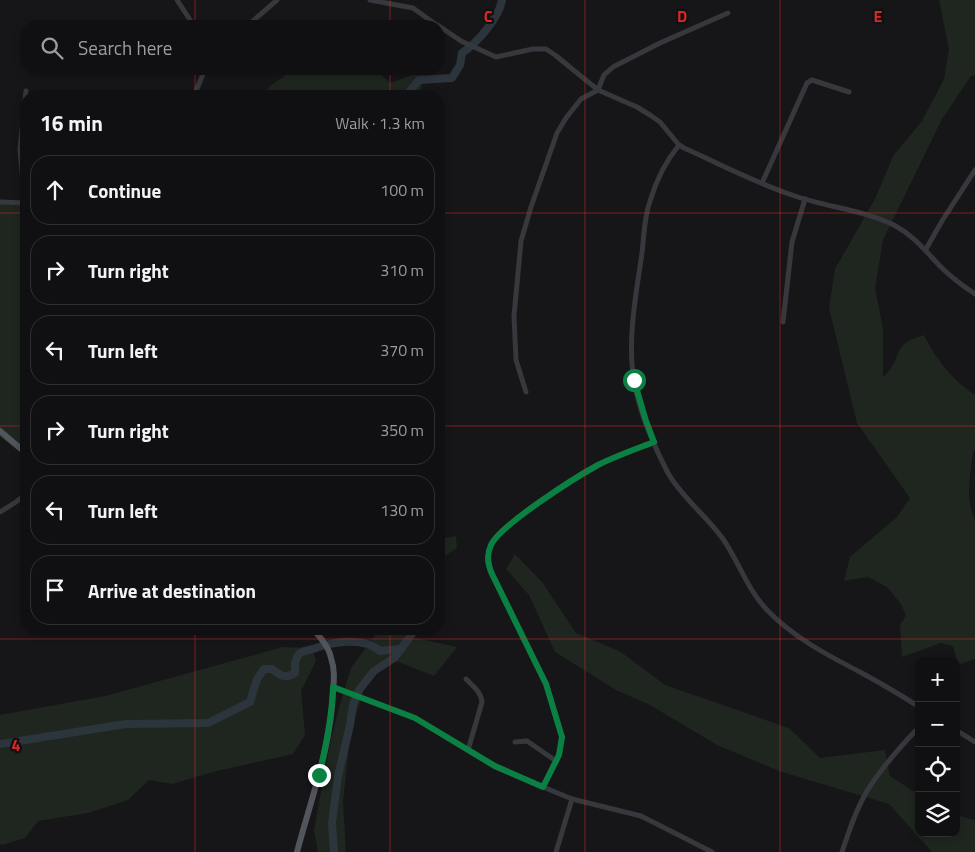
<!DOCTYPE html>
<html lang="en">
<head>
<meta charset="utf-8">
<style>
	body { margin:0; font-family:"Titillium Web",sans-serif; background:#19191b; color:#f1f3f6 }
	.controls { position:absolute; right:15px; bottom:15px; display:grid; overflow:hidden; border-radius:10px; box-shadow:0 2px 8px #0003 }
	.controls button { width:45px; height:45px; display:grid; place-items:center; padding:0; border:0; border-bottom:1px solid #303032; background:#101012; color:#f1f3f6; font:25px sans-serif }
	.stop { position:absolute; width:15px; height:15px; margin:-11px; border:4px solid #0b8043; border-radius:50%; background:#fff }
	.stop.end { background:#0b8043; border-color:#fff; box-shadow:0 1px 5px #0008 }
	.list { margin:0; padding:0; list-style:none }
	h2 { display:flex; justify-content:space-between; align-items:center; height:65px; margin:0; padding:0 20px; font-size:21px }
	h2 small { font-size:16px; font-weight:400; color:#9c9d9f }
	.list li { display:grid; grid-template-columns:32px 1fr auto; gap:15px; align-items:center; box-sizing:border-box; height:70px; margin:0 10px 10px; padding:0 10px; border:1px solid #303032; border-radius:20px }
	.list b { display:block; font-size:19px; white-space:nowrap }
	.list em { font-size:16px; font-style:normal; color:#9c9d9f }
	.icon { flex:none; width:28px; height:28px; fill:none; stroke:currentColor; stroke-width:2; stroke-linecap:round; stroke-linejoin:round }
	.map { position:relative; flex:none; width:975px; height:852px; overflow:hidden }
	.search { position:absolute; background:#101012; box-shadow:0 2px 8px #0003; left:20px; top:20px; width:425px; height:55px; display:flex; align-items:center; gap:12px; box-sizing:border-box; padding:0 18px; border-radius:20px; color:#9c9d9f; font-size:19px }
	.panel { position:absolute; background:#101012; box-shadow:0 2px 8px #0003; left:20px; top:90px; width:425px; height:545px; border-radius:20px }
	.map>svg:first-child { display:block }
	.green { fill:#1e261f }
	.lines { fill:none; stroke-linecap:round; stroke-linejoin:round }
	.river { stroke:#2c353c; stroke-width:8 }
	.minor { stroke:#37383d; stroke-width:5 }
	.major { stroke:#53555c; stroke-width:6 }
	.route { stroke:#0b8043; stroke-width:6 }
	.grid { fill:none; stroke:#d62828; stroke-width:1; stroke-opacity:0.55 }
	.grid-label { font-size:16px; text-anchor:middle; font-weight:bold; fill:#d62828; stroke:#111113; stroke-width:4.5; stroke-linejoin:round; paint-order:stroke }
</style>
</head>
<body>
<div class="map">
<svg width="975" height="852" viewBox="0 0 975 852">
	<rect width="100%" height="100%" fill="#161618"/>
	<!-- green -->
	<g class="green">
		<path d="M939,0H975V75L971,76L942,119L883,240L875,288L883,329V377C904,359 889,344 924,335C936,359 952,380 975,395V450L973,452C970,474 965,499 975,520V659L958,665L953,646L941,643L902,657L900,625L906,616L901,604L887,587L868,577L844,581L850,557L897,517L910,498L857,423L829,308L835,269L876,197L893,156L922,121L944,79L949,49Z"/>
		<polygon points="295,69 375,69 390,83 426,70 420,96 263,96 270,86"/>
		<polygon points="0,204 26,205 26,457 0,437"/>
		<polygon points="456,536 457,548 439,560 439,539"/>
		<polygon points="515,554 542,582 576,633 621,652 665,685 789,728 820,758 885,750 890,776 919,795 919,833 956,833 956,815 975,820 975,852 932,852 889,804 779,771 717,745 650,705 616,690 555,652 529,595 506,569"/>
		<polygon points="379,630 457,647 434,676 396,661 368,676 351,731 343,801 346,852 318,852 314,830 330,743 339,708 351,668"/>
		<polygon points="283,647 312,648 316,661 301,691 305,735 293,754 213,772 172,784 149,780 128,800 88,813 38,821 25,838 2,845 0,844 0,715 105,696"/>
	</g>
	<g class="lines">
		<!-- river -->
		<g class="river">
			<path d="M406,96L419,80L452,78L460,65L462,53C477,43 499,18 502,0"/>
			<path d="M0,744L126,724L208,723L250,702L257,679L264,669H272C281,676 285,679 295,673C295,666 294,660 299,654C302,651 308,650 313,649C331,642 364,636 380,651L401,649"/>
			<polyline points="334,852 332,823 338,776 350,725 353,705 359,690 374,671 394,658 412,634 413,629"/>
		</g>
		<!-- minor -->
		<g class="minor">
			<polyline points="177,0 194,26"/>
			<polyline points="370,0 413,8 438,26"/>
			<polyline points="247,26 277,0"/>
			<path d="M439,26L461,41L496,57L533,49H546L555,55L598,90L637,107L650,115L660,122L679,145L684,148C720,164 756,183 792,195C825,207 864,210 894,225C916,237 926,252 942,268C952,278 963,286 975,294"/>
			<polyline points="194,96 205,69"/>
			<path d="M679,145C666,161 656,181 650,201C644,218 644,236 642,253C636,295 627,339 634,381C639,411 654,446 668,473C682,498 707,516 723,539C739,562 747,589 767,610C793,637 827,655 860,672C880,683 900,694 919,707"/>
			<polyline points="762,183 807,83 812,80 849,92"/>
			<polyline points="0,202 26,203"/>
			<polyline points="25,203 20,149 26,91"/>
			<polyline points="926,249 942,221 975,170"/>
			<polyline points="783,322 792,242 805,199"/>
			<polyline points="526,392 516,360 514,316 521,241 531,207 557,133 566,118 581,99 598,90 604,75 613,67 660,43 728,13"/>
			<polyline points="0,512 16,502 26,494"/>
			<path d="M466,679C473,686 481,692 482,702L468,750"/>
			<polyline points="333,687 415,718 495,767 519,777 572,799 641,816 712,852"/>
			<polyline points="956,730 975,742"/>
			<polyline points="515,742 527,741 556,761"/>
			<path d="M543,787L559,755L562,737L546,683L492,574C488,565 486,555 491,545C500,525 577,477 598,465C616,456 636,449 655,442"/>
			<polyline points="556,852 572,799"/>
			<path d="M842,852C849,831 856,810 867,791C881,768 900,747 919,727"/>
		</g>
		<!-- major -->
		<g class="major">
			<polyline points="0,431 26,453"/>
			<path d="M297,852C311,799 331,747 333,692C334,680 335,669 331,658C329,647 320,637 313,629"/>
		</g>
	</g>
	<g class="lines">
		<!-- route -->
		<path class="route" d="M319,775C326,746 332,717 333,687L415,718L495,766L543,787L559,755L562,737L546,684L492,574C488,565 486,555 491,545C500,525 576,477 598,465C616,456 636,449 654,442L646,421L634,380"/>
	</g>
	<!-- grid -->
	<path class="grid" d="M195,0V26M390,0V26M585,0V852M780,0V852M195,69V96M390,69V96M0,213H26M439,213H975M0,426H26M439,426H975M195,629V852M390,629V852M0,639H975"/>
	<g class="grid-label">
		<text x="488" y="22">C</text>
		<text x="682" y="22">D</text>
		<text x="878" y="22">E</text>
		<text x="16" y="751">4</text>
	</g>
</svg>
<div class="controls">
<button>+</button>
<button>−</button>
<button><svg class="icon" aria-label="locate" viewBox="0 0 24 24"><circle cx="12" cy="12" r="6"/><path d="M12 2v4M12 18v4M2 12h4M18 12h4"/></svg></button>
<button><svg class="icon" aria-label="layers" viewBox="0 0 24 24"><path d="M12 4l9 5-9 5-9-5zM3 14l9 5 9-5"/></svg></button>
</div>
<div class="stop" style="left:634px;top:380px"></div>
<div class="stop end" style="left:319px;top:775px"></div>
<div class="search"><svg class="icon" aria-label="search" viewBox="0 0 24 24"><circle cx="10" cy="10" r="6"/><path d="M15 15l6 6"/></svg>Search here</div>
<section class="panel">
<h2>16 min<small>Walk · 1.3 km</small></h2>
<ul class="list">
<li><svg class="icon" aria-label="ahead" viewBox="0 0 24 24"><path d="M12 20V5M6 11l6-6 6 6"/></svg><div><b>Continue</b></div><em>100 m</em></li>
<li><svg class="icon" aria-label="right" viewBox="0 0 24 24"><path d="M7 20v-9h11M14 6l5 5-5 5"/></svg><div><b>Turn right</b></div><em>310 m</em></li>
<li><svg class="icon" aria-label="left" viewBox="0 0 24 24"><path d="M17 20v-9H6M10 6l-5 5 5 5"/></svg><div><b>Turn left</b></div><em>370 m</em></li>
<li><svg class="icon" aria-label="right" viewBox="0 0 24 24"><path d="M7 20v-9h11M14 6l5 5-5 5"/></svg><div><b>Turn right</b></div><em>350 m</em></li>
<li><svg class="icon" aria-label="left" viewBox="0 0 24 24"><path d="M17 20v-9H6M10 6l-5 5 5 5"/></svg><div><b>Turn left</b></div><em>130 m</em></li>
<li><svg class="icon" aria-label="arrive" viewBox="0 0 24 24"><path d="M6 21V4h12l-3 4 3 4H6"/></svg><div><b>Arrive at destination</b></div></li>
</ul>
</section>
</div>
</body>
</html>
